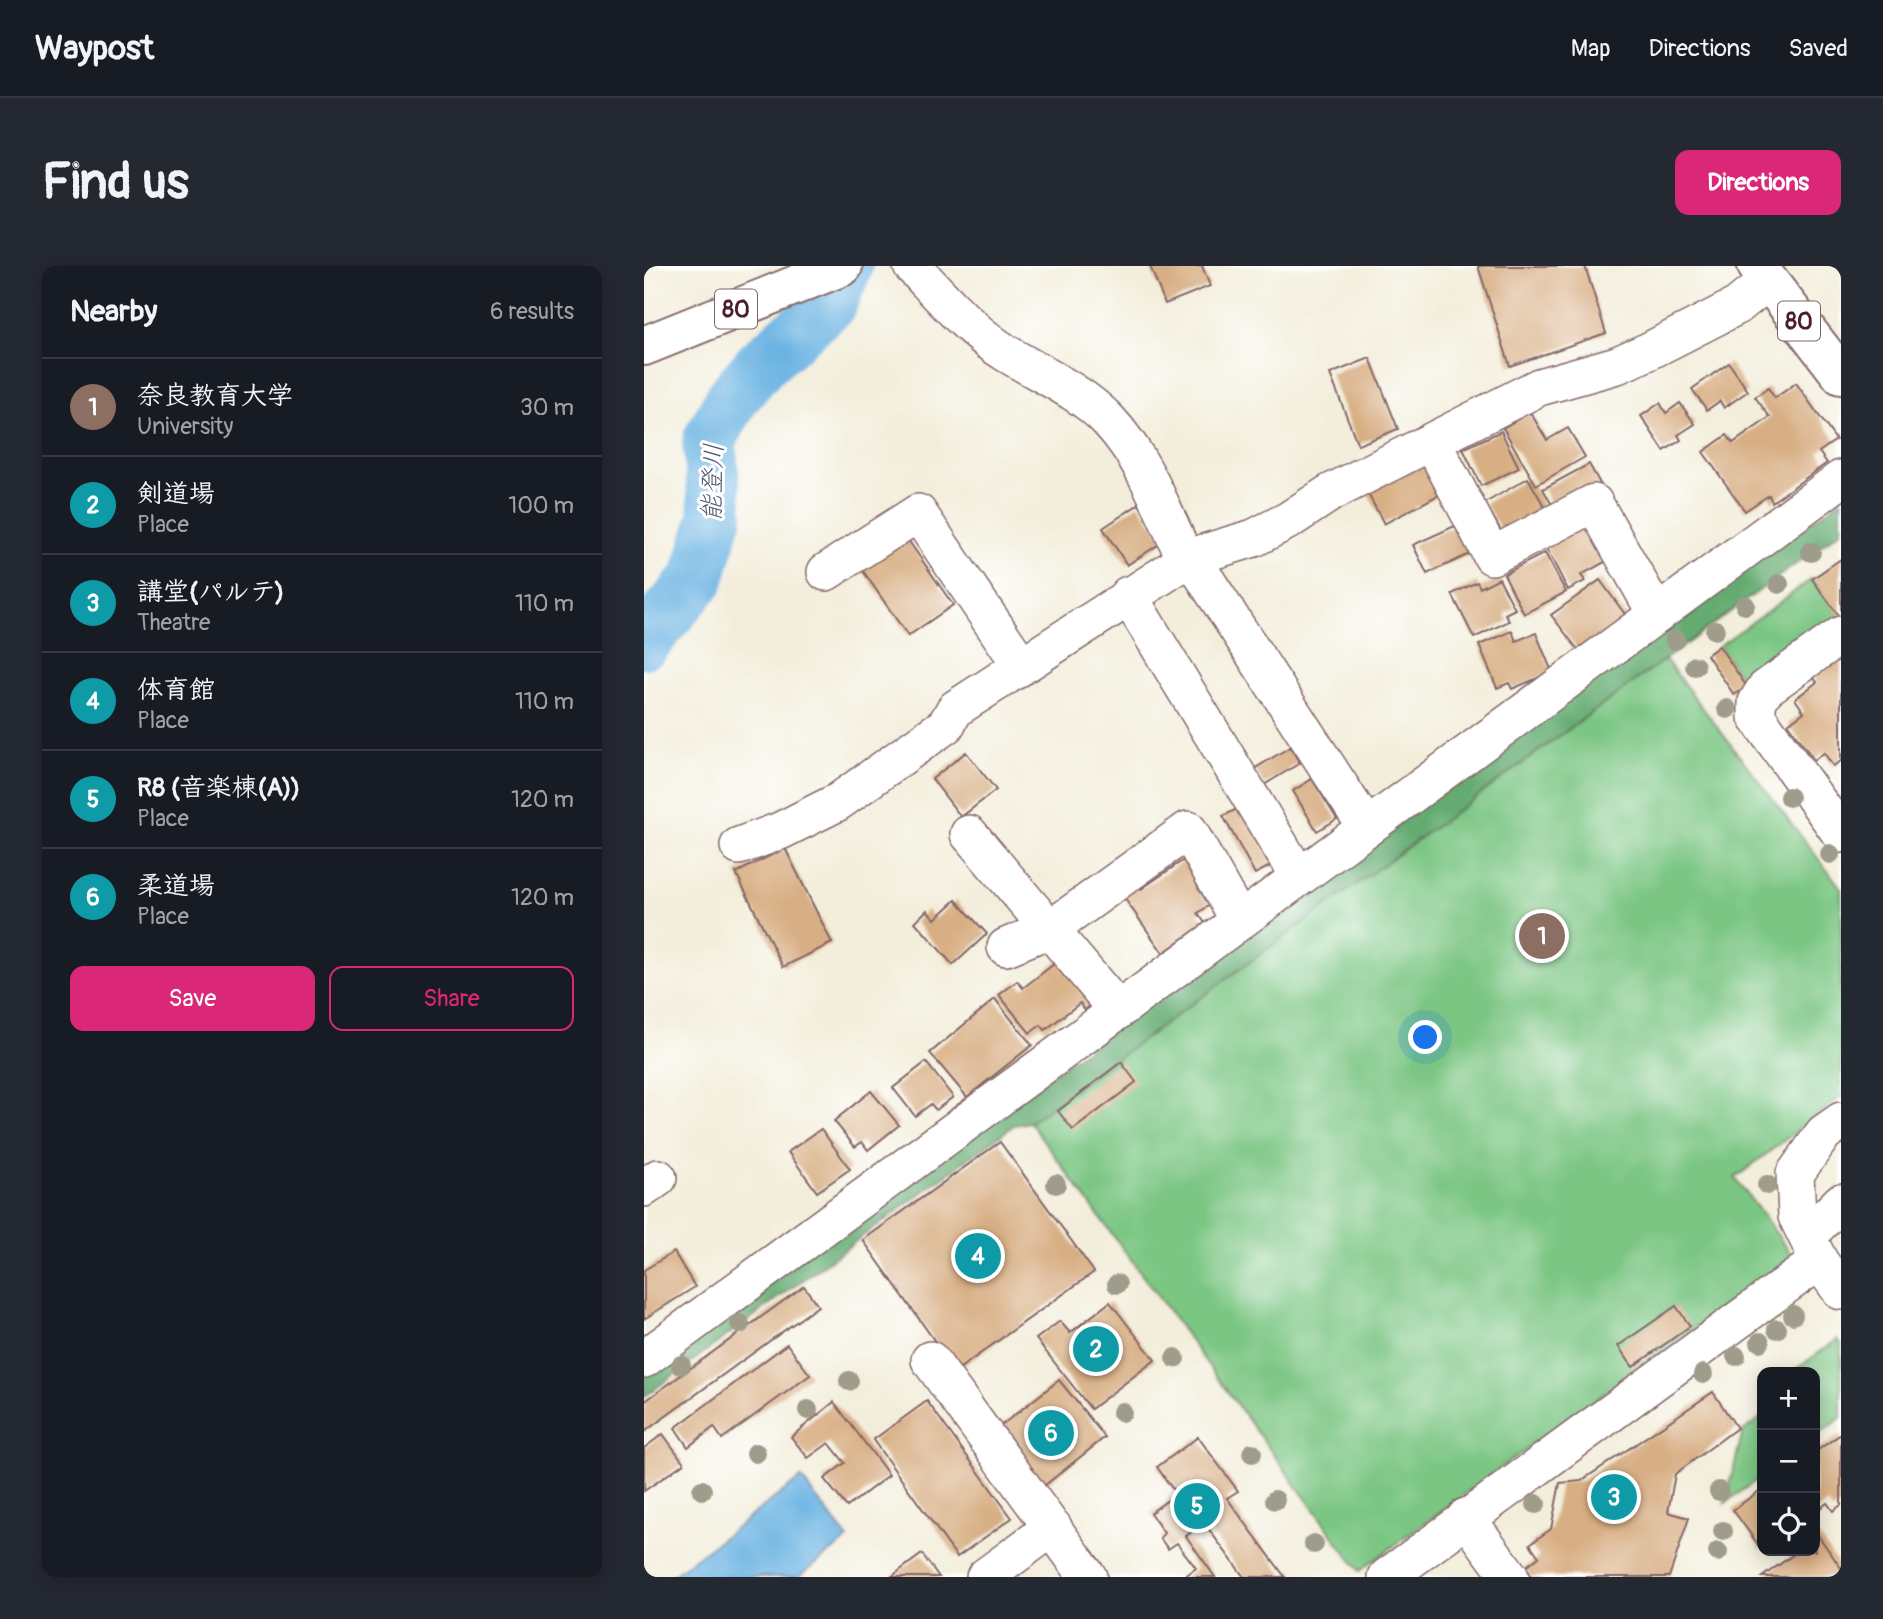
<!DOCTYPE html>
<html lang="en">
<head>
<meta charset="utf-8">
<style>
	body { margin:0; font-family:Pangolin,"Klee One",sans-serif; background:#242831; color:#f1f3f6 }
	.controls { position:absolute; right:21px; bottom:21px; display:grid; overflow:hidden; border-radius:14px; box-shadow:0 4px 18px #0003 }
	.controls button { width:63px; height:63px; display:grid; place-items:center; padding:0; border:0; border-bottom:2px solid #363941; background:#171b24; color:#f1f3f6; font:35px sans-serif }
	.you { position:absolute; left:782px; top:772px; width:24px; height:24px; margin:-18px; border:5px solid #fff; border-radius:50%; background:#1a73e8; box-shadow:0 0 0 10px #1a73e833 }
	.badge { display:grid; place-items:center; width:46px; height:46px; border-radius:50%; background:#db2777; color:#fff; font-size:23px; font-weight:700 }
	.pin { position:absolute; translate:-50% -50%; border:4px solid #fff; box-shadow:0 2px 7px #0006 }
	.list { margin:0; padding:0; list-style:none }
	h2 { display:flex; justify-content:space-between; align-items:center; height:91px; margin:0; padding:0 28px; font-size:30px }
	h2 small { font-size:23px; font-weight:400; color:#9ea1a6 }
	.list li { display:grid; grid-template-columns:46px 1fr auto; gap:21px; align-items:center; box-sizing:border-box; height:98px; padding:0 28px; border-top:2px solid #363941 }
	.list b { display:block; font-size:26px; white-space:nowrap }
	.list p { margin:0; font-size:23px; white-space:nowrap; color:#9ea1a6 }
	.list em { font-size:23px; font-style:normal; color:#9ea1a6 }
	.actions { display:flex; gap:14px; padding:21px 28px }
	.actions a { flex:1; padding:16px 0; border:2px solid #db2777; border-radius:14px; text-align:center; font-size:24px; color:#db2777 }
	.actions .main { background:#db2777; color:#fff }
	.icon { flex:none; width:38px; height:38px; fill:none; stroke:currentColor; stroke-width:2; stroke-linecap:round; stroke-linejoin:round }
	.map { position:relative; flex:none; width:1197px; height:1311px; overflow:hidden; border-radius:14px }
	header { display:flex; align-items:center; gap:42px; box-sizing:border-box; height:98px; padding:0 35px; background:#171b24; border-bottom:2px solid #363941 }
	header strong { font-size:33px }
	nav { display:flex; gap:38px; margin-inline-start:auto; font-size:24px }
	.intro { display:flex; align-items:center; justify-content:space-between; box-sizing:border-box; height:168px; padding:0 42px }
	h1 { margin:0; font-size:49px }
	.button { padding:18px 32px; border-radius:14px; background:#db2777; color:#fff; font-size:24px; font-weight:700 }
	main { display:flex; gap:42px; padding:0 42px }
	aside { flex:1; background:#171b24; border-radius:14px; box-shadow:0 4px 18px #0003 }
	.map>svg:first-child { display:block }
	.green { fill:#7bc683; stroke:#627257; stroke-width:2 }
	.forest { fill:#64ab71; stroke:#57654e; stroke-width:2 }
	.water { fill:#6ab3e2; stroke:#5a6986; stroke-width:2 }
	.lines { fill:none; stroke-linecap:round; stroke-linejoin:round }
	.river { stroke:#6ab3e2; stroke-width:54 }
	.building { fill:#d8af84 }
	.minor-casing { stroke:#856769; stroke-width:40 }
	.major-casing { stroke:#856769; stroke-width:42 }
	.minor { stroke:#fff; stroke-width:37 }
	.major { stroke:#fff; stroke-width:38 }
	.tree { fill:#9f9c8b }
	.labels { text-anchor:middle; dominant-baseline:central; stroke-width:6; stroke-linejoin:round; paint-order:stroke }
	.shield { fill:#fff; stroke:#80626b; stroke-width:2 }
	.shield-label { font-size:23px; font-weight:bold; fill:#4a1f2b }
	.water-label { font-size:26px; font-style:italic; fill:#575a74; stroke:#fff }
</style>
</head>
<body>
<header>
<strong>Waypost</strong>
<nav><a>Map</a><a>Directions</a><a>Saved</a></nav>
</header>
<div class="intro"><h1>Find us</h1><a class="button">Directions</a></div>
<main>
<aside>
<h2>Nearby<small>6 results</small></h2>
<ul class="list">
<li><span class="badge" style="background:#8d6e63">1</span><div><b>奈良教育大学</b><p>University</p></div><em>30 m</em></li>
<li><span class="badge" style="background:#0f9aa8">2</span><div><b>剣道場</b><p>Place</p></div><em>100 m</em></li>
<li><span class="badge" style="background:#0f9aa8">3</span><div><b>講堂(パルテ)</b><p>Theatre</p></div><em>110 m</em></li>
<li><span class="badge" style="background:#0f9aa8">4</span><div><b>体育館</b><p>Place</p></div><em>110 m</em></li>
<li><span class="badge" style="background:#0f9aa8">5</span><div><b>R8 (音楽棟(A))</b><p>Place</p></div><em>120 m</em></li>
<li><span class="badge" style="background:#0f9aa8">6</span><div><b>柔道場</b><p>Place</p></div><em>120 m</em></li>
</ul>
<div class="actions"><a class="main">Save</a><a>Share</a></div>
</aside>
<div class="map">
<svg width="1197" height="1311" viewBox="0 0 1197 1311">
	<rect width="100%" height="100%" fill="#fff"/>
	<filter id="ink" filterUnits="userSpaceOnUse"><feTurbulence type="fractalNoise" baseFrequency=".0143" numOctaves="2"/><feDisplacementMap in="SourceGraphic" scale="14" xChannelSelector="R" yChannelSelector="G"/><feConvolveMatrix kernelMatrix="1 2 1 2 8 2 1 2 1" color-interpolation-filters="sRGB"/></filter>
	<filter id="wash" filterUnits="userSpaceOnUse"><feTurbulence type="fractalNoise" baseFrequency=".00686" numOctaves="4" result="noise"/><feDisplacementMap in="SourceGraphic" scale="28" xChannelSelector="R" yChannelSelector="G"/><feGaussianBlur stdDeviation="1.57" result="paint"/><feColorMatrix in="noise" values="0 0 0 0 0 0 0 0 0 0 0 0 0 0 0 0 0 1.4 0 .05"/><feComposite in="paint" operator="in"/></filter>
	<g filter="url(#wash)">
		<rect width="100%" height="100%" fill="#f3eedb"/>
		<!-- green -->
		<g class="green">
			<polygon points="1168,313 1196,351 1103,421 1075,380"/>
			<polygon points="1021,393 1197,622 1197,831 1091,912 1149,990 715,1305 386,856"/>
			<polygon points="1194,1073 1197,1078 1197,1152 1171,1171 1171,1106 1148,1106"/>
			<polygon points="1118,1151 1118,1210 1081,1237 1099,1165"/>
		</g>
		<!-- forest -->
		<polygon class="forest" points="1197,234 1197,265 386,856 370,859 0,1131 0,1106"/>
		<!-- water -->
		<polygon class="water" points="157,1212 204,1273 154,1311 27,1311"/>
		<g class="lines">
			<!-- river -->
			<polyline class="river" points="0,376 54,312 72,249 65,175 89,131 116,99 186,37 202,0"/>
		</g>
		<g id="blocks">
			<!-- building -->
			<g class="building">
				<polygon points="506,0 558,0 566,20 521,38"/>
				<polygon points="834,0 941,0 962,67 866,100"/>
				<polygon points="726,92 754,163 714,179 686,108"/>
				<polygon points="1085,97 1104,125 1080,142 1076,135 1063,144 1048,123"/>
				<polygon points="1152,117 1192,174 1175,186 1183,197 1128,236 1125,229 1101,245 1059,186 1083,169 1089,177 1126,151 1111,131 1124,122 1131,132"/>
				<polygon points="1016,137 1022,147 1036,137 1051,158 1034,169 1037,174 1020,185 997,150"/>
				<polygon points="886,146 903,174 924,162 941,191 892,219 859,162"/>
				<polygon points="857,165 875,202 837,220 819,183"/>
				<polygon points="784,191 802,225 740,258 722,224"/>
				<polygon points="945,198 958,221 912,246 899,223"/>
				<polygon points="884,212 903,245 860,270 841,237"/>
				<polygon points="495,238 520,275 483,299 459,262"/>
				<polygon points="948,255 968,292 937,309 941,315 924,324 901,280"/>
				<polygon points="815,258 828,287 783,308 769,279"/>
				<polygon points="262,271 309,339 264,370 217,302"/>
				<polygon points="901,287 922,326 880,348 860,308"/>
				<polygon points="1197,293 1197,353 1168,313"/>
				<polygon points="855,312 871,343 861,348 865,355 830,372 808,328 833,316 836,322"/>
				<polygon points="956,314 983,351 935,385 907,349"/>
				<polygon points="868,365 872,375 892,367 908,406 868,423 865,417 853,422 835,379"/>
				<polygon points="1075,380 1103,421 1090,429 1063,389"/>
				<polygon points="1197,385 1197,495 1189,500 1180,487 1170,494 1144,458 1160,446 1151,433 1173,416 1166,407"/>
				<polygon points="646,481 656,497 620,519 610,503"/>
				<polygon points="322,486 352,524 317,551 288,513"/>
				<polygon points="668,513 693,553 673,565 649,525"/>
				<polygon points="601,539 632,597 611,608 579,550"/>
				<polygon points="141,582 188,677 139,701 92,607"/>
				<polygon points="544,591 562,617 554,622 566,639 554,647 561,657 519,687 474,623 490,612 497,623"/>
				<polygon points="312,634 343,668 309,699 271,656 283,644 291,653"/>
				<polygon points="419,691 453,734 441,744 436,737 401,764 397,759 386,767 355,729 373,715 379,722"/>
				<polygon points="351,733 388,779 323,831 286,787"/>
				<polygon points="282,796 309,831 292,844 287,838 271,850 249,822"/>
				<polygon points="477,796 492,816 429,864 414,845"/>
				<polygon points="227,825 255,859 224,884 218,876 211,881 190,855"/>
				<polygon points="177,863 206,903 173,926 144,886"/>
				<polygon points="356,876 450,1006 312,1105 219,974"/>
				<polygon points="30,986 51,1021 0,1053 0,1004"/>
				<polygon points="160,1020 174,1040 0,1166 0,1136"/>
				<polygon points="466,1036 511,1094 447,1143 392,1073 416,1055 426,1067"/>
				<polygon points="1032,1040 1046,1060 989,1101 974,1080"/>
				<polygon points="143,1078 166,1109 78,1173 70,1161 44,1181 31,1162"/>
				<polygon points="415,1114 461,1171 400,1220 354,1162"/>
				<polygon points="1069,1126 1093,1162 1031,1208 1024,1246 1045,1252 1025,1311 887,1311 880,1302 895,1291 886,1278 907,1263 916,1217 937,1215"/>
				<polygon points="283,1135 368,1252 313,1291 229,1174"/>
				<polygon points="190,1136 245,1209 203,1241 180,1213 201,1197 185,1177 164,1192 147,1171"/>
				<polygon points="19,1168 40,1197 0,1225 0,1182"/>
				<polygon points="1197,1168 1197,1239 1189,1245 1183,1237 1171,1246 1171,1186"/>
				<polygon points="554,1171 594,1225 583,1232 641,1311 600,1311 560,1257 542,1270 571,1311 540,1311 552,1302 533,1277 524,1283 516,1272 520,1267 506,1247 532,1228 513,1201"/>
				<polygon points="1118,1223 1118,1284 1089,1244"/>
				<polygon points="1171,1265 1197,1302 1197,1311 1118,1311 1150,1288 1148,1285 1171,1285"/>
				<polygon points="278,1288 295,1311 247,1311"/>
			</g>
		</g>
	</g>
	<g filter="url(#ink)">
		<use href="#blocks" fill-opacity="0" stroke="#856769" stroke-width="2"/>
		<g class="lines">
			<defs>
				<g id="minor">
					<path d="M268,0C297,30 326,65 362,87C397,109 435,124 464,154C501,193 519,246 542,294"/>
					<polyline points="788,176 848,290 950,237 1013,349"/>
					<polyline points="547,291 723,562"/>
					<polyline points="182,306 274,247 377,399"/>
					<polyline points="484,329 655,611"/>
					<polyline points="1197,369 1121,423 1113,436 1113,451 1197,568"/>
					<polyline points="325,568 473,743"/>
					<polyline points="95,580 136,565 194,536 302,459 311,443 547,291 610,272 645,254 686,227 895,121 973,99 1005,85 1093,40 1124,15"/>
					<polyline points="362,681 408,662 544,564 595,654"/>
					<polyline points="1197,855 1180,867 1151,908 1153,950 1175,995 1197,1025"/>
					<polyline points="0,922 14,912"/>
					<polyline points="1163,970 1197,936"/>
					<polyline points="0,1093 1197,213"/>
					<polyline points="286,1094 444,1311"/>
					<polyline points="822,1251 866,1311"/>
					<polyline points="341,1311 409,1261"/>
					<polyline points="743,1311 1175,995"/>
				</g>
				<g id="major">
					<polyline points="1113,0 1197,109"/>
					<polyline points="0,80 199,0"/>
				</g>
			</defs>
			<!-- minor casing -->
			<use href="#minor" class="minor-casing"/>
			<!-- major casing -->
			<use href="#major" class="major-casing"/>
			<!-- minor -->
			<use href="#minor" class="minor"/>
			<!-- major -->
			<use href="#major" class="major"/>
		</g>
		<!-- trees -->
		<g class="tree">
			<circle cx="1167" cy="286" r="10"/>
			<circle cx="1135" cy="318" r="10"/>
			<circle cx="1101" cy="339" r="10"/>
			<circle cx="1071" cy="364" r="10"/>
			<circle cx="1031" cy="374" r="10"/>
			<circle cx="1051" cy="400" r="10"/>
			<circle cx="1083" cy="443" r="10"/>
			<circle cx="1145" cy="531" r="10"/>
			<circle cx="1186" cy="588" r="10"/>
			<circle cx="412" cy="918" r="10"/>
			<circle cx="1123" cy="919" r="10"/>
			<circle cx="473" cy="1018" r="10"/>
			<circle cx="1149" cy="1049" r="10"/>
			<circle cx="96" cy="1058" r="10"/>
			<circle cx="1133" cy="1063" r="10"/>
			<circle cx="1116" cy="1076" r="10"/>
			<circle cx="1092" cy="1090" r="10"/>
			<circle cx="531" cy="1092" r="10"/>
			<circle cx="37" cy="1099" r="10"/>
			<circle cx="1059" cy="1108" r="10"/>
			<circle cx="205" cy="1115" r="10"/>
			<circle cx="164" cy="1144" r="10"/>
			<circle cx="478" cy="1146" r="10"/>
			<circle cx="112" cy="1187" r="10"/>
			<circle cx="608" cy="1187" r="10"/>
			<circle cx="58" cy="1224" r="10"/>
			<circle cx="1075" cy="1225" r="10"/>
			<circle cx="631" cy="1234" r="10"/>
			<circle cx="892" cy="1238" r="10"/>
			<circle cx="1079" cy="1265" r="10"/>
			<circle cx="670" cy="1278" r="10"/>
			<circle cx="1074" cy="1286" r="10"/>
		</g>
	</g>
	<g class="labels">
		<!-- shield labels -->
		<g class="shield">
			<rect x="71" y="23.5" width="42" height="39" rx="5"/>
			<rect x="1134" y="35.5" width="42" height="39" rx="5"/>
		</g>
		<g class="shield-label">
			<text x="92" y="43">80</text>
			<text x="1155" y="55">80</text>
		</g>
		<!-- water labels -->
		<g class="water-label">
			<text transform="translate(69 216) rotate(-88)">能登川</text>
		</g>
	</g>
</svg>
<div class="controls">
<button>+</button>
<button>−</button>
<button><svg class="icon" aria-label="locate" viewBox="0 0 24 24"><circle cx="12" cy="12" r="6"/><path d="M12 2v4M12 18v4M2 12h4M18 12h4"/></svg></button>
</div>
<div class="you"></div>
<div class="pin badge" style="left:898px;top:670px;background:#8d6e63">1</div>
<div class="pin badge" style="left:452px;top:1083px;background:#0f9aa8">2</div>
<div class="pin badge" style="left:970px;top:1231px;background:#0f9aa8">3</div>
<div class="pin badge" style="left:334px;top:990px;background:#0f9aa8">4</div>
<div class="pin badge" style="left:553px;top:1240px;background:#0f9aa8">5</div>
<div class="pin badge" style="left:407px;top:1167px;background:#0f9aa8">6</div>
</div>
</main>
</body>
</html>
